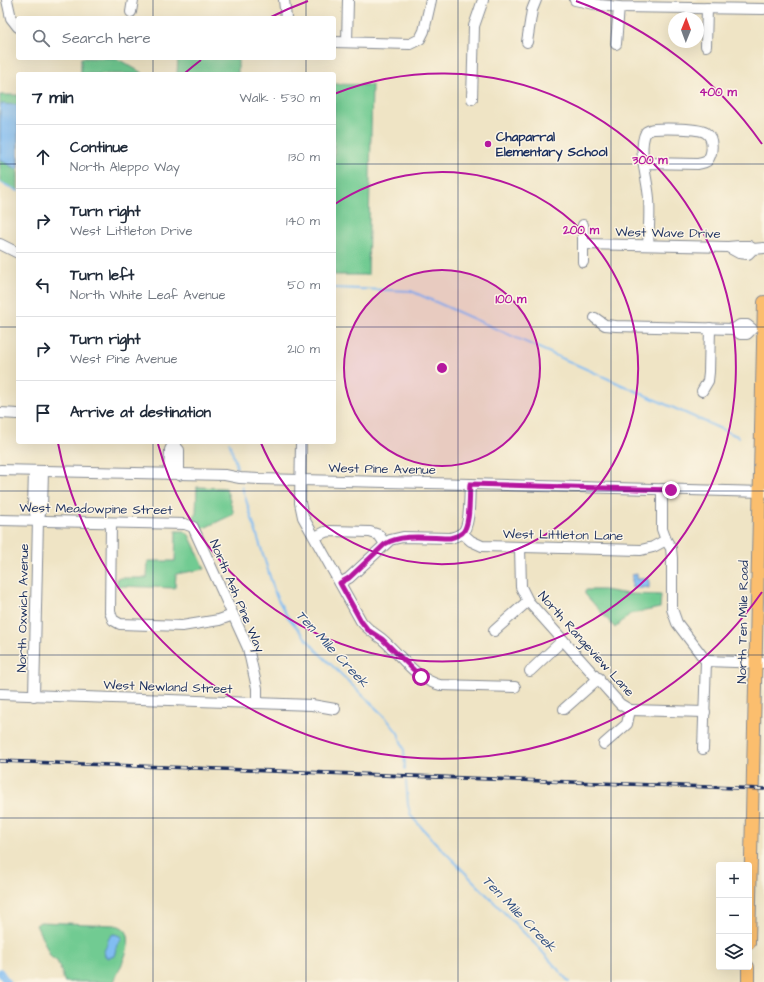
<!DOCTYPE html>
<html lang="en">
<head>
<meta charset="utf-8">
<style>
	body { margin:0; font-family:"Architects Daughter",sans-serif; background:#f6f6f7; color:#1f2937 }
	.controls { position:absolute; right:12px; bottom:12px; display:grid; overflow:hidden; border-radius:4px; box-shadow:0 4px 16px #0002 }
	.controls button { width:36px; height:36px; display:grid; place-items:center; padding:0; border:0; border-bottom:1px solid #e0e1e3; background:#fff; color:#1f2937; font:20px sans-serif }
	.compass { position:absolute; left:668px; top:12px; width:36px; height:36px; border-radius:50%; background:#fff; box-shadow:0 4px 16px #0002; rotate:1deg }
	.stop { position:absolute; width:12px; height:12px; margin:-9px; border:3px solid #b5179e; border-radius:50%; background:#fff }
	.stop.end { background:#b5179e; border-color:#fff; box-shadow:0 1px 4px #0008 }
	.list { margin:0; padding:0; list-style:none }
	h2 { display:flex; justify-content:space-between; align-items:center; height:52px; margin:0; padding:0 16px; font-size:17px }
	h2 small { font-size:13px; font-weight:400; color:#747a83 }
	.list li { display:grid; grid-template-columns:26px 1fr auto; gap:12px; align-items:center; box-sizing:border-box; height:64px; padding:0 16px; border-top:1px solid #e0e1e3 }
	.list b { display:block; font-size:15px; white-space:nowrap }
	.list p { margin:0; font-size:13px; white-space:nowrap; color:#747a83 }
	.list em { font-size:13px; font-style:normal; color:#747a83 }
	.icon { flex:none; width:22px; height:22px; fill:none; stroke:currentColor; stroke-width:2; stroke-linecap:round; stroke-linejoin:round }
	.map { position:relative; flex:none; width:764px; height:982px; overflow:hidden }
	.search { position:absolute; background:#fff; box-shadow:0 4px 16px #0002; left:16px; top:16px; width:320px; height:44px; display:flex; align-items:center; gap:10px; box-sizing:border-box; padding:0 14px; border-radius:4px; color:#747a83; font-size:15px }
	.panel { position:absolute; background:#fff; box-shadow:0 4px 16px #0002; left:16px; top:72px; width:320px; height:372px; border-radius:4px }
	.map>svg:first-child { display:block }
	.green { fill:#71cb92; stroke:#467d78 }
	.water { fill:#81bdf3; stroke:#4e76a8 }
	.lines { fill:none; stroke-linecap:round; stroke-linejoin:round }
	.stream { stroke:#81bdf3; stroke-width:2 }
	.canal { stroke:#81bdf3; stroke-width:7 }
	.minor-casing { stroke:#858a92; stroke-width:12 }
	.major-casing { stroke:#858a92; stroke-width:14 }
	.minor { stroke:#fff; stroke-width:10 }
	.major { stroke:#fbbe6e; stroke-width:12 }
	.rail-casing { stroke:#1b2f5e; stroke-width:3.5 }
	.rail { stroke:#fcf5e5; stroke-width:2; stroke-dasharray:6; stroke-linecap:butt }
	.route { stroke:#b5179e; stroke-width:5 }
	.grid { fill:none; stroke:#1b2f5e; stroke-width:1; stroke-opacity:0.55 }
	.ring { fill:none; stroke:#b5179e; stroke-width:2 }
	.poi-dot { fill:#b5179e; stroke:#fcf5e5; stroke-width:1.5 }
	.labels { text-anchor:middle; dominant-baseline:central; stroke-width:3; stroke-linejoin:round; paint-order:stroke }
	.poi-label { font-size:13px; font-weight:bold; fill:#1b2f5e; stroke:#fcf5e5; text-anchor:start }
	.street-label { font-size:13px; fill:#1b2f5e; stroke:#fcf5e5 }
	.water-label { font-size:14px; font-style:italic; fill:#345283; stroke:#fcf5e5 }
	.centre { fill:#b5179e; stroke:#fcf5e5; stroke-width:2 }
	.ring-label { font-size:12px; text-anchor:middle; font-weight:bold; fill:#b5179e; stroke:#fcf5e5; stroke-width:3; stroke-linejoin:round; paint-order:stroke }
</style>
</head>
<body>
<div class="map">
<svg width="764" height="982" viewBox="0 0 764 982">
	<rect width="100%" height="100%" fill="#fcf5e5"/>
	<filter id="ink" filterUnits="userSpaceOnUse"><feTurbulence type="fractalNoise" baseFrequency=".025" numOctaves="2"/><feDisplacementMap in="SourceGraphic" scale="8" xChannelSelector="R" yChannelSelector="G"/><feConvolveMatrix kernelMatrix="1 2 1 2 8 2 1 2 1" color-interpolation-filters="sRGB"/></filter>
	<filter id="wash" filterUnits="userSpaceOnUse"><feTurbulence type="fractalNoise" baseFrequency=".012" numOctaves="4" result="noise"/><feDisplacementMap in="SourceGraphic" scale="16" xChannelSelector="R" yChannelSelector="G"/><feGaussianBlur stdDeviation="0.9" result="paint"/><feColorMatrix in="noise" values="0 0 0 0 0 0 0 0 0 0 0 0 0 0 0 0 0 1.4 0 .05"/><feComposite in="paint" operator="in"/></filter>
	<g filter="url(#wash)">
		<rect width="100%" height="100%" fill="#efe4c5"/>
		<!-- green -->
		<g class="green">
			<polygon points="81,58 116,58 144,74 81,74"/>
			<polygon points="178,58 238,58 238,74 177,74"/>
			<polygon points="334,84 372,85 368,275 334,275"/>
			<polygon points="0,95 18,95 18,191 0,182"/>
			<polygon points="197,487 226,488 234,514 202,529 198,523 193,519 196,513"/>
			<polygon points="176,531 185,531 189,535 205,569 176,574 175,588 117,586 117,578 147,578 148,561 175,561"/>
			<polygon points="585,590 604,590 628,594 661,595 660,608 630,614 615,628 585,594"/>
			<path d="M40,922L115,925C143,930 120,966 114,982H65L63,978L62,973L57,961L51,957L36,925Z"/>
		</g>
		<!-- water -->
		<g class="water">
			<polygon points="0,104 18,105 18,170 0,160"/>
			<polygon points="637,574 637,579 649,579 649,588 645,587 642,588 632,588 632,575"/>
			<path d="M114,934L121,936L122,939L117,945L114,956L108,958L105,956L104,951C108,945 107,936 114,934Z"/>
		</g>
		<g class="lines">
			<!-- stream -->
			<g class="stream">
				<polyline points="0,182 18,191"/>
				<polyline points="334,288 411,291 739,437"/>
				<polyline points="229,442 237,467"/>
				<polyline points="242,487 276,596 287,616 316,650 386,718 398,733 404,750 405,769"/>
				<polyline points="406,781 408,805 411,816 434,841 538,947 569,982"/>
			</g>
			<!-- canal -->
			<polyline class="canal" points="0,972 7,982"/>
		</g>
	</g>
	<g filter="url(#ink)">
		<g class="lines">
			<defs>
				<g id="minor">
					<polyline points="7,0 11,18 18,27"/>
					<polyline points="284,0 286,18"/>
					<polyline points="575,0 599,5 619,7 764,9"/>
					<polyline points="131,12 133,0"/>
					<polyline points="334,42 410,44 420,39 424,31 431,0"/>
					<polyline points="347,42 348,0"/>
					<polyline points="527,42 532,10 536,0"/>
					<polyline points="616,44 619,7"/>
					<polyline points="706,46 707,8"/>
					<polyline points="472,99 474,26 483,0"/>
					<path d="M644,163L698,164C702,163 704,163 707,161C713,154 714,138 706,133C700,128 663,128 654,129C651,129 648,131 646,132C637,149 648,180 649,199C650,214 649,230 648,245"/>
					<polyline points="0,244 18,253"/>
					<polyline points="583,244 728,247"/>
					<polyline points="753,249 748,254 739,253 728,247 740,246 749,246 753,249 764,248"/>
					<polyline points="583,262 583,225"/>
					<polyline points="595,318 605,325 616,326 734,329"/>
					<polygon points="740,325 747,325 752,329 747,334 740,334 734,329"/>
					<polyline points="702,391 708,381 709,372 710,328"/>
					<polyline points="0,413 18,414"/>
					<path d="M301,442L300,503L303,517L361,621C367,629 374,633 382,639C401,655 415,679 440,685L515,687"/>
					<polyline points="0,470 225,475 240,478 259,479 470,484 764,492"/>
					<polyline points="34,471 33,508 38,520"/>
					<polyline points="169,474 170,450 173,444 179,450 179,475"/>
					<polyline points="662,489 662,529 666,540 671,548 672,558 672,609 677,623 706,661 703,749"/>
					<polyline points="0,520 185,524 193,527 248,648 257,688 257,703"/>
					<polyline points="111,523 110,612 113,620 120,624 182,626 219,620 233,615"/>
					<polyline points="462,533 471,541 482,546 641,550 653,547 666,540"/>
					<polyline points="315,537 325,532 331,531 370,532 379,535 385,544"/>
					<polyline points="520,547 521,587 528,601 620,704 630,710"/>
					<path d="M340,583L349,578L390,540L403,537L450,538C454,537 458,536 462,533C471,526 469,495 470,484"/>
					<polyline points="494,631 528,601"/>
					<polyline points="706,661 764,663"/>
					<polyline points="530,671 563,640"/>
					<polyline points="0,694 312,705 335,709"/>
					<polyline points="34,696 38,520 42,507 43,471"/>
					<polyline points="564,709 599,678"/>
					<polyline points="630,710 705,712"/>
					<polyline points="604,744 627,724 630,710"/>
				</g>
				<g id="major">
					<polyline points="749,943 764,302"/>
					<polyline points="748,982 748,967"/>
				</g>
			</defs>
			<!-- minor casing -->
			<use href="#minor" class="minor-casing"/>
			<!-- major casing -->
			<use href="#major" class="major-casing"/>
			<!-- minor -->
			<use href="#minor" class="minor"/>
			<!-- major -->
			<use href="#major" class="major"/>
			<defs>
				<polyline id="rail" points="0,761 764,789"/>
			</defs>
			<!-- rail casing -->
			<use href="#rail" class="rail-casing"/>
			<!-- rail -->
			<use href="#rail" class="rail"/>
		</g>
	</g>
	<g class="lines" filter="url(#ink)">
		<!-- route -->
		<path class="route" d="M421,677L382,639L368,630L361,621L340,583L349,578L385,544C402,533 430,538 450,538C454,537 458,536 462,533C471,526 469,495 470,484L671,490"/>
	</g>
	<!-- grid -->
	<path class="grid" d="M153,0V18M306,0V18M458,0V982M611,0V982M153,58V74M306,58V74M0,164H18M334,164H764M0,327H18M334,327H764M153,442V982M306,442V982M0,491H764M0,655H764M0,818H764"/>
	<!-- distance rings -->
	<circle cx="442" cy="368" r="98" fill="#b5179e" fill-opacity=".12"/>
	<g class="ring">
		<circle cx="442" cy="368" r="98"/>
		<path d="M335 204A196 196 0 1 1 261 443"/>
		<path d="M334 94A294 294 0 1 1 158 444"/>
		<path d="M762 592A391 391 0 0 1 58 443M185 73A391 391 0 0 1 201 60M271 17A391 391 0 0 1 308 1M576 1A391 391 0 0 1 762 144"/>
	</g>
	<!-- markers -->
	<circle class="poi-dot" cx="488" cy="144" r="4"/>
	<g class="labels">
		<!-- poi labels -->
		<g class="poi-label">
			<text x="496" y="137">Chaparral<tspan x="496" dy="15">Elementary School</tspan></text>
		</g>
		<!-- street labels -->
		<g class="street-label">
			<text transform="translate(668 233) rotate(1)">West Wave Drive</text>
			<text transform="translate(382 469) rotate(1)">West Pine Avenue</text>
			<text transform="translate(96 509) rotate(1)">West Meadowpine Street</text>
			<text transform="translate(563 535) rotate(1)">West Littleton Lane</text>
			<text transform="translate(237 596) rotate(67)">North Ash Pine Way</text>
			<text transform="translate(23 608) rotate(-89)">North Oxwich Avenue</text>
			<text transform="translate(743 622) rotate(-89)">North Ten Mile Road</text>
			<text transform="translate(586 644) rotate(48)">North Rangeview Lane</text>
			<text transform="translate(168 687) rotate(2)">West Newland Street</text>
		</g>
		<!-- water labels -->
		<g class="water-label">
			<text transform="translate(332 649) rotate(47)">Ten Mile Creek</text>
			<text transform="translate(519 914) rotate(46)">Ten Mile Creek</text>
		</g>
	</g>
	<circle cx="442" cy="368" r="6" class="centre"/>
	<g class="ring-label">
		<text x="718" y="96">400 m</text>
		<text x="650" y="164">300 m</text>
		<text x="581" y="234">200 m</text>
		<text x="511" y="303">100 m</text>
	</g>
</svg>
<div class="controls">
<button>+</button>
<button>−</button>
<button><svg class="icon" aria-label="layers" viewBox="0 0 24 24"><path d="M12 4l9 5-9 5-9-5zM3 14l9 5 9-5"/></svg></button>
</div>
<svg class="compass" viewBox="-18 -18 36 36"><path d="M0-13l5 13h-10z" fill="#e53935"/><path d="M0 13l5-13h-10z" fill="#747a83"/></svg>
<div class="stop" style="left:421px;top:677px"></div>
<div class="stop end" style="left:671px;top:490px"></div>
<div class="search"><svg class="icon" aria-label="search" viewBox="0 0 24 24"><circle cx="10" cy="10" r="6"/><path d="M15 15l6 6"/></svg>Search here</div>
<section class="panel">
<h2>7 min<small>Walk · 530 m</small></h2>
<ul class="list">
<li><svg class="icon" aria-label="ahead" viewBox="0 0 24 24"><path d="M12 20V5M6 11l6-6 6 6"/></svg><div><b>Continue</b><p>North Aleppo Way</p></div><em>130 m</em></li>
<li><svg class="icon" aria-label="right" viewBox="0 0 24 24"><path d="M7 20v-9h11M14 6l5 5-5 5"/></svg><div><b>Turn right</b><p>West Littleton Drive</p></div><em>140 m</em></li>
<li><svg class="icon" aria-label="left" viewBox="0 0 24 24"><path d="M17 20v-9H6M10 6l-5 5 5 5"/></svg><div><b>Turn left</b><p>North White Leaf Avenue</p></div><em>50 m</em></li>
<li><svg class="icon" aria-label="right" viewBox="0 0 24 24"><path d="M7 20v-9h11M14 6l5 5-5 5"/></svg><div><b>Turn right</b><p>West Pine Avenue</p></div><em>210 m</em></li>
<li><svg class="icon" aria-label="arrive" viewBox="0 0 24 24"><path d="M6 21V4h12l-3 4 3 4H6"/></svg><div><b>Arrive at destination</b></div></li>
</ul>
</section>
</div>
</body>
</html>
